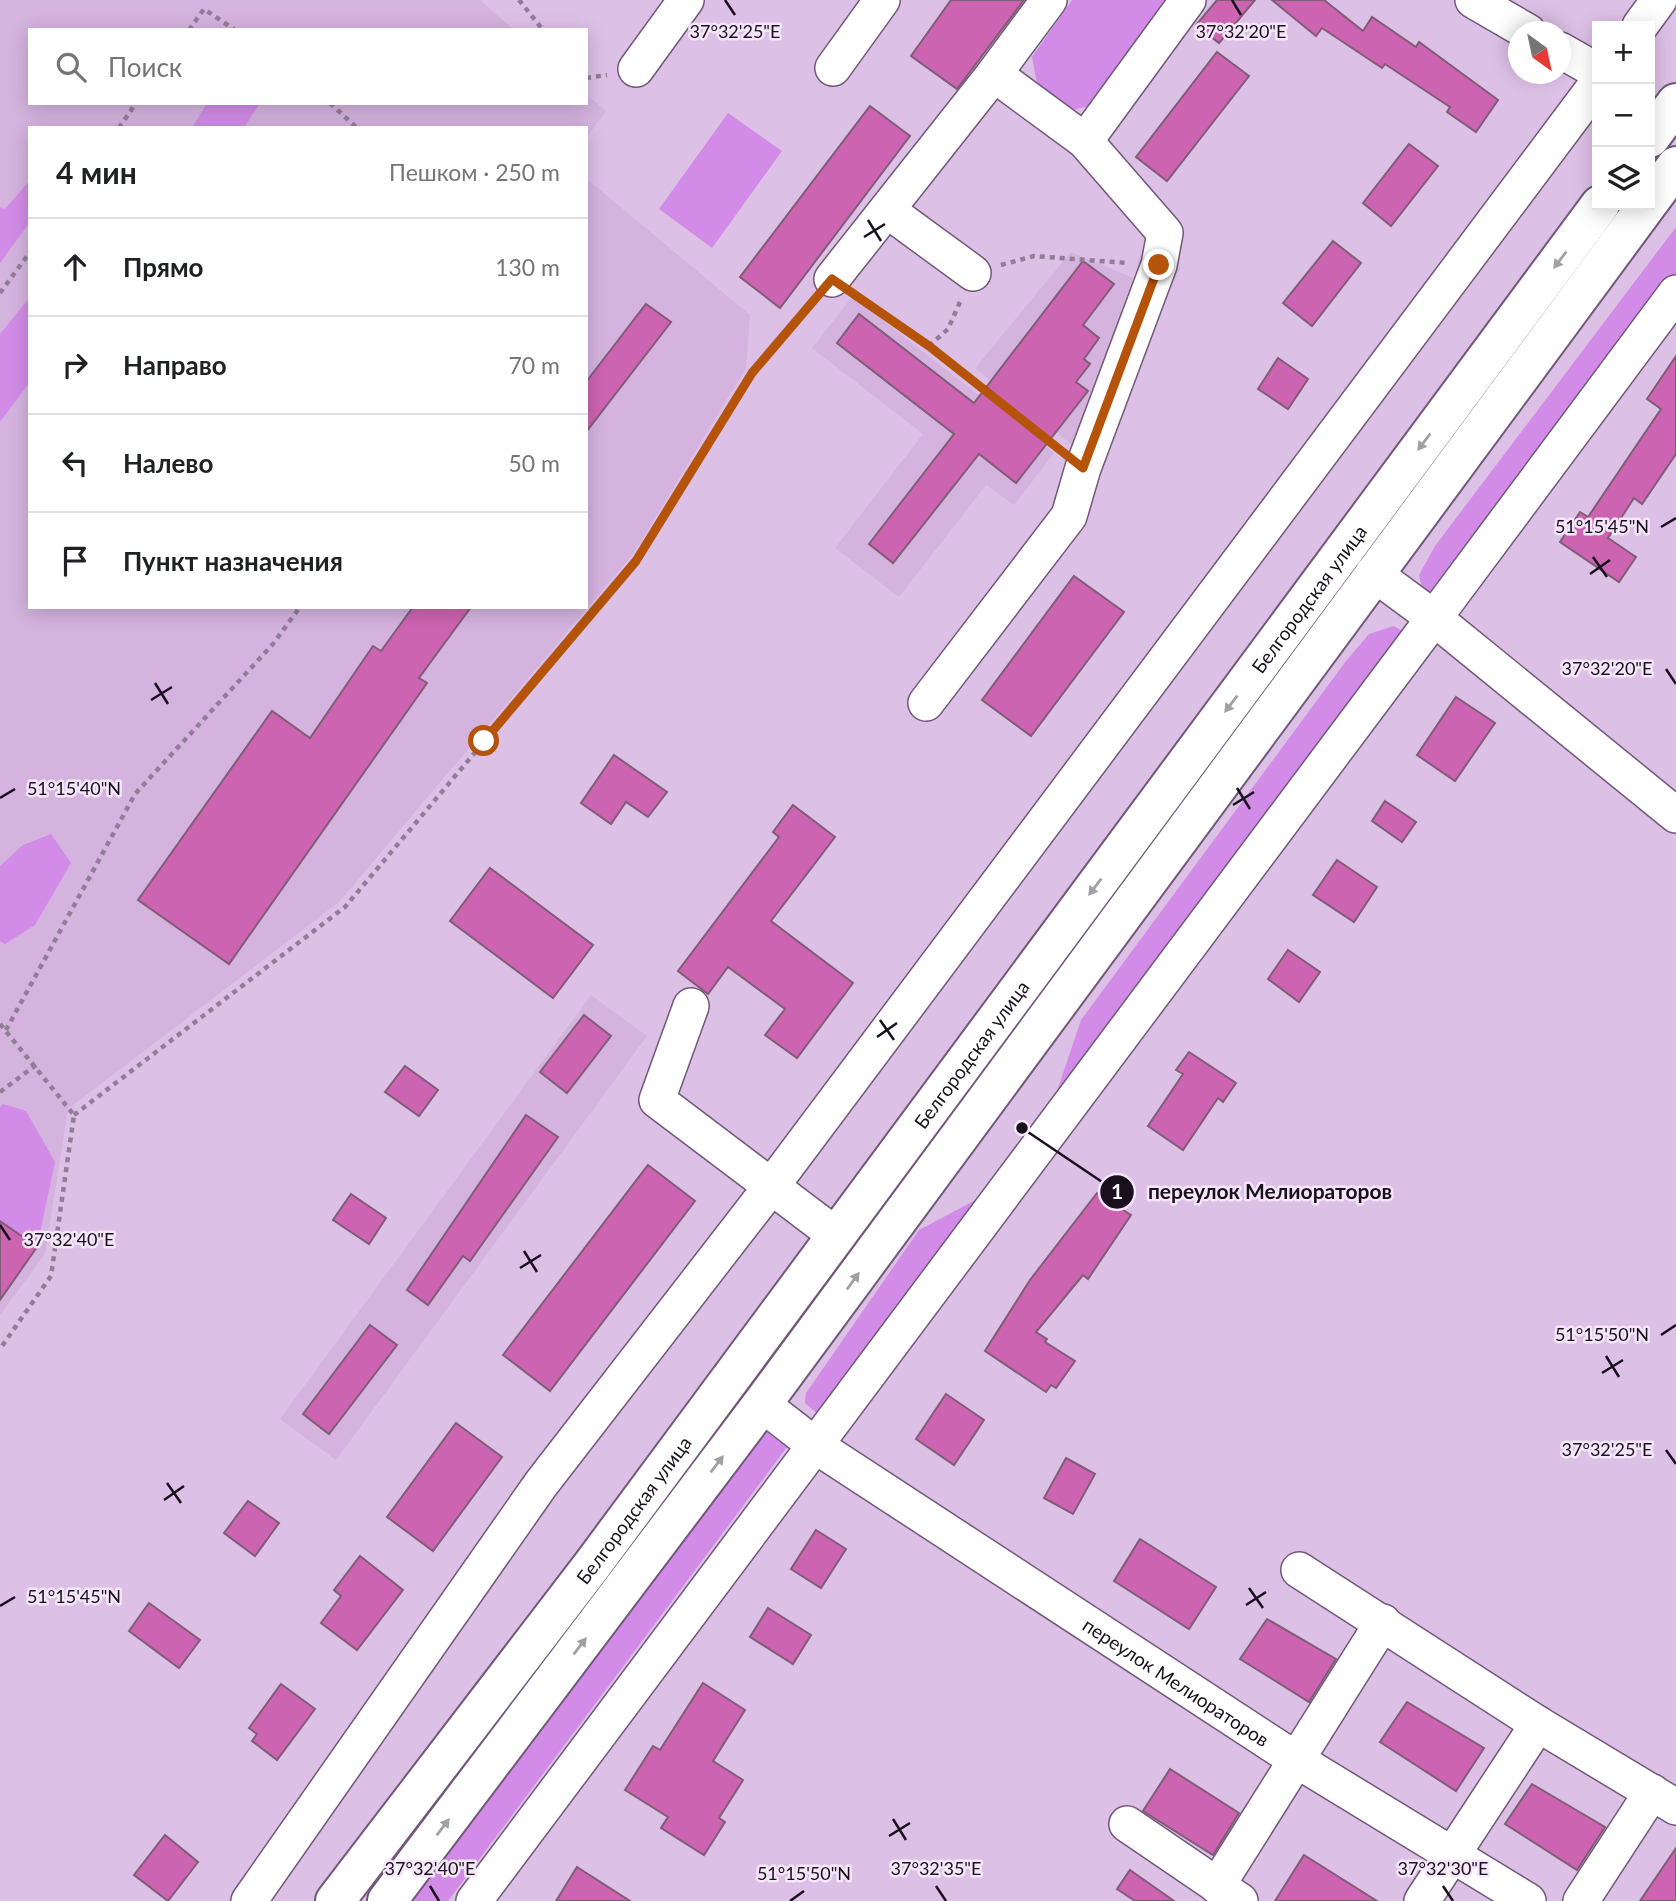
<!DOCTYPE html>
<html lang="ru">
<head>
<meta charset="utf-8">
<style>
	body { margin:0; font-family:Lato,sans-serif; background:#f2f2f2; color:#202124 }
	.controls { position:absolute; right:21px; top:21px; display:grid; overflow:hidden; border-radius:0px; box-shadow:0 4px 18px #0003 }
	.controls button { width:63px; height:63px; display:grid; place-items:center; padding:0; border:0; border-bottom:2px solid #e0e0e0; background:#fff; color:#202124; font:35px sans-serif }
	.compass { position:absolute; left:1508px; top:21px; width:63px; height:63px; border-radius:50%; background:#fff; box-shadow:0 4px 18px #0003; rotate:147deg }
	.stop { position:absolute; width:21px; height:21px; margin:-16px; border:5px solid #b45309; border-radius:50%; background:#fff }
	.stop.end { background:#b45309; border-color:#fff; box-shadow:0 2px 7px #0008 }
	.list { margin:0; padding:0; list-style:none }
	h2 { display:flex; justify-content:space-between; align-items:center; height:91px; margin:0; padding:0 28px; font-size:30px }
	h2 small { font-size:23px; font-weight:400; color:#757577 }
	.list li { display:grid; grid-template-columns:46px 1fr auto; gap:21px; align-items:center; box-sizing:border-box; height:98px; padding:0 28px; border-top:2px solid #e0e0e0 }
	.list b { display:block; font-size:26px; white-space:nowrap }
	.list em { font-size:23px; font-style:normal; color:#757577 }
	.icon { flex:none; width:38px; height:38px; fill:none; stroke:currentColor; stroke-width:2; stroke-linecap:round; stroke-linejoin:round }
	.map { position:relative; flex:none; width:1676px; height:1901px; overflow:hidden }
	.search { position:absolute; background:#fff; box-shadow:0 4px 18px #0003; left:28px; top:28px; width:560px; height:77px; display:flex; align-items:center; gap:18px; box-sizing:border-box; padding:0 24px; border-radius:0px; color:#757577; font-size:26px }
	.panel { position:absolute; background:#fff; box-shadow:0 4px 18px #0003; left:28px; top:126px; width:560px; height:483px; border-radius:0px }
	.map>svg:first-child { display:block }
	.built { fill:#d4b3df }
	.green { fill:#d28ce7 }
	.building { fill:#cd64b2; stroke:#815c76; stroke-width:2 }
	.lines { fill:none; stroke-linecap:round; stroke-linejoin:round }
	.minor-casing { stroke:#715879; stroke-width:38 }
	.major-casing { stroke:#715879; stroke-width:42 }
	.path { stroke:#927d99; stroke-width:4.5; stroke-dasharray:5 5; stroke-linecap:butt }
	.minor { stroke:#fff; stroke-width:35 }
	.major { stroke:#fff; stroke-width:38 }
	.oneway { fill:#a39fa5 }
	.route { stroke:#b45309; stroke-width:9 }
	.ticks { fill:none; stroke:#190f1d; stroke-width:2.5 }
	.labels { text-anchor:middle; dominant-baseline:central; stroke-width:5; stroke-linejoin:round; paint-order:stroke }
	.street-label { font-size:19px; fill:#190f1d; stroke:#f5e6fa }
	.ticks-label { font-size:18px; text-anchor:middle; fill:#190f1d; stroke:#f5e6fa; stroke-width:5; stroke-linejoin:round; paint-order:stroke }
	.leader { fill:none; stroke:#190f1d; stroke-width:2.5 }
	.callout-dot { fill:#190f1d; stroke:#f5e6fa; stroke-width:2.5 }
	.mark-label { font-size:21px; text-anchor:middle; font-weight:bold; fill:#fff }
	.callout-label { font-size:21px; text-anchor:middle; font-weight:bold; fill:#190f1d; stroke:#f5e6fa; stroke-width:5; stroke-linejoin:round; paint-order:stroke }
</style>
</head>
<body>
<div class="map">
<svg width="1676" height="1901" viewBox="0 0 1676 1901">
	<rect width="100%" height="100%" fill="#ddc0e6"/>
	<!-- built -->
	<g class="built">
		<polygon points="0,0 480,0 514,30 30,30 30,103 586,103 586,94 606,111 586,138 586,128 30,128 30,607 586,607 586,178 750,315 746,368 633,554 339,902 68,1109 45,1254 0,1315"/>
		<polygon points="1071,252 1133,278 1076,448 975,368"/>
		<polygon points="852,297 1054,453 1014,505 986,485 899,597 835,548 923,434 812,348"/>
		<polygon points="591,995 647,1036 336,1460 280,1419"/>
	</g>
	<!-- green -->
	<g class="green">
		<polygon points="1072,0 1171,0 1097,104 1073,110 1037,84 1032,57"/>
		<polygon points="207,103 260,103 244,128 192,128"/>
		<polygon points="728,113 782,151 712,248 659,209"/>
		<polygon points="30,180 30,222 0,263 0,207 5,209"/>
		<polygon points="1676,227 1676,290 1438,600 1422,588 1419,575 1435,546"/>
		<polygon points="30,297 30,382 0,422 0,334"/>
		<polygon points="1394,626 1414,638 821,1417 805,1403 806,1393 919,1230 983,1196 1055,1097 1081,1020 1346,661 1369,634"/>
		<polygon points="51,834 71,863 35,925 5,944 0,941 0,866 23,845"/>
		<polygon points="3,1104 26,1111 55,1162 37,1247 0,1221 0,1107"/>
		<polygon points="778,1424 793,1439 448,1901 407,1901 756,1430"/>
	</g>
	<!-- building -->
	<g class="building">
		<polygon points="951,0 1024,0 957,89 911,56"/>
		<polygon points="1217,0 1255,0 1219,43 1196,25"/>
		<polygon points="1272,0 1324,0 1363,31 1372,17 1416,47 1419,42 1498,100 1476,132 1447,112 1450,107 1385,64 1382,68 1322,28 1316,36"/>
		<polygon points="1217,52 1249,76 1167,181 1136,157"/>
		<polygon points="870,106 910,136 780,308 740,277"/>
		<polygon points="1409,144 1438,166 1391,226 1363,203"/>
		<polygon points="1333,241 1361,263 1312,326 1283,303"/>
		<polygon points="1083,261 1114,284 1083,325 1099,338 1084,359 1090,364 1076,382 1088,391 1016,483 979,454 893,563 869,544 954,434 837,343 859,314 974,403"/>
		<polygon points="646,304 671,322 586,432 586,382"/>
		<polygon points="1676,356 1676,454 1642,504 1634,498 1608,538 1636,557 1619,582 1560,542 1580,512 1588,517 1661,409 1647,399"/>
		<polygon points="1278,358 1308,379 1288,409 1258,389"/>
		<polygon points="1074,576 1124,612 1031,736 982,700"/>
		<polygon points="413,607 471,607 419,678 427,683 229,964 138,900 272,711 310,738 373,646 381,651"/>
		<polygon points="1456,697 1495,723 1455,781 1417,755"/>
		<polygon points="614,755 667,792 648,817 626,802 611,824 581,803"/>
		<polygon points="1385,801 1416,822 1402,842 1372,821"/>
		<polygon points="793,805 835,837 771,921 853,983 797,1058 765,1035 785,1009 728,967 708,994 678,971 779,837 773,832"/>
		<polygon points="1337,860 1377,887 1354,922 1313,895"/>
		<polygon points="490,868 593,945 553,998 450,921"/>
		<polygon points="1288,950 1320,972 1299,1002 1268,979"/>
		<polygon points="584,1015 611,1036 567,1093 540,1072"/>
		<polygon points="1189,1052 1236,1083 1223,1102 1218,1098 1183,1150 1148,1126 1183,1074 1176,1070"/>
		<polygon points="405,1066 438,1090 419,1116 385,1092"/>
		<polygon points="526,1115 558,1137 470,1261 463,1256 428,1305 407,1290"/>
		<polygon points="648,1165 695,1201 550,1391 503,1355"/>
		<polygon points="1097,1193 1131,1215 1088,1279 1083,1275 1036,1332 1047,1339 1045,1342 1075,1361 1056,1388 1051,1385 1046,1392 985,1351 1030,1280"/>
		<polygon points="351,1194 386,1218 369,1244 333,1220"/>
		<polygon points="0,1221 37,1247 0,1300"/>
		<polygon points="370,1325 397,1345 329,1434 303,1414"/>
		<polygon points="946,1394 984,1420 954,1465 916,1439"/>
		<polygon points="456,1423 502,1457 433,1551 387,1517"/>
		<polygon points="1066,1458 1095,1474 1073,1514 1044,1498"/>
		<polygon points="248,1501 279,1523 255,1556 224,1533"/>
		<polygon points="816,1530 846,1549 821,1588 791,1569"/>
		<polygon points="1140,1539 1216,1587 1189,1629 1114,1581"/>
		<polygon points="360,1556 403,1590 357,1650 321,1623 341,1596 334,1590"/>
		<polygon points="149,1603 200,1640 179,1668 129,1631"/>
		<polygon points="768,1608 811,1635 793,1664 750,1637"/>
		<polygon points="1267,1619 1336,1659 1309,1702 1240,1659"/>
		<polygon points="703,1683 745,1710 713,1761 743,1780 719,1818 725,1822 704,1855 661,1828 668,1817 625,1790 653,1746 660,1750"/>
		<polygon points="281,1684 315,1709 277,1760 252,1741 257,1734 249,1728"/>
		<polygon points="1407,1702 1484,1748 1456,1791 1380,1742"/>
		<polygon points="1170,1769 1239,1813 1213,1855 1143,1811"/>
		<polygon points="1532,1784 1605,1827 1577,1870 1505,1824"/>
		<polygon points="165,1835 198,1862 168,1901 134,1875"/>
		<polygon points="1676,1848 1676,1901 1640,1901"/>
		<polygon points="1304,1855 1377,1901 1275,1901"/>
		<polygon points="577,1867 630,1901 556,1901"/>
		<polygon points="1130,1870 1174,1901 1135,1901 1117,1889"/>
	</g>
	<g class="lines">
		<defs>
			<g id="minor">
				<polyline points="1049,0 994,74 1085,141"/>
				<polyline points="1473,0 1528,32"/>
				<polyline points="1640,26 1659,0"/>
				<polyline points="1560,50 1597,71"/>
				<polyline points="833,68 882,0"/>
				<polyline points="636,69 686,0"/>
				<polyline points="887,210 973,273"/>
				<polyline points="832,279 994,74"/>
				<polyline points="1676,293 1434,618 1676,815"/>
				<polyline points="926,703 1069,516 1083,468 1159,265 1165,233 1085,141 1188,0"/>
				<polyline points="691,1006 657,1100 837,1236"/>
				<path id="s1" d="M762,1404L816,1446L1295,1759L1528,1901"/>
				<polyline points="1299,1570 1538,1724 1676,1807"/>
				<polyline points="1127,1824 1240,1901"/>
				<polyline points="1217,1886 1383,1622"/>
				<polyline points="249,1901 541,1484 770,1188 1597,84"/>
				<polyline points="474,1901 1434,618 1373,573"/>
				<polyline points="1422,1901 1538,1724"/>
				<polyline points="1581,1901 1652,1792"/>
			</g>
			<g id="major">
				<polyline points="1650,138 1676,103"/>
				<polyline points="1650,201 1676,166"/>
				<path id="s2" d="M335,1901L593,1564L1600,205"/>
				<polyline points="387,1901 762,1404 1647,205"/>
			</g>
		</defs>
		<!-- minor casing -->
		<use href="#minor" class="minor-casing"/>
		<!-- major casing -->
		<use href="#major" class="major-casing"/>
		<!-- path -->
		<g class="path">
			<polyline points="519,0 543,30"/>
			<polyline points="189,30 204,9 235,30"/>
			<polyline points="586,78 607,75"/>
			<polyline points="330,103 357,128"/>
			<polyline points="119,128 136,103"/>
			<polyline points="1001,265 1034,256 1128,263"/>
			<polyline points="0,293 30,252"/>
			<polyline points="858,297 929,346 1058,447"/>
			<polyline points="929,346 948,329 960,302"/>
			<polyline points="0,1024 74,1115 51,1276 0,1349"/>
			<polyline points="6,1030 135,794 273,644 300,607"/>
			<polyline points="0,1092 36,1065"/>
			<polyline points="74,1115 345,907 636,561 753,373 813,301"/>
		</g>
		<!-- minor -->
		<use href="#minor" class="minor"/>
		<!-- major -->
		<use href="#major" class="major"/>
	</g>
	<!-- one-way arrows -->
	<defs><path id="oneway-solid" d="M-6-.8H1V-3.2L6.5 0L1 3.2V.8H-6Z" transform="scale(1.75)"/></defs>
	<g class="oneway">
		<use href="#oneway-solid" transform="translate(1560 260) rotate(127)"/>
		<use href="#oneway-solid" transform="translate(1424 442) rotate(127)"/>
		<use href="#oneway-solid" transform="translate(1231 704) rotate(127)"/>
		<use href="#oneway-solid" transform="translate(1095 887) rotate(127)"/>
		<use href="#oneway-solid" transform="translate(853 1281) rotate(-54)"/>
		<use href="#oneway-solid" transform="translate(717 1464) rotate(-53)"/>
		<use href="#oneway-solid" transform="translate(580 1646) rotate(-53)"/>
		<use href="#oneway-solid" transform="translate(443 1827) rotate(-53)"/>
	</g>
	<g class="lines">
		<!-- route -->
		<polyline class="route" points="484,741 636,561 752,373 832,279 929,346 1083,468 1159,265"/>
	</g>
	<!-- ticks -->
	<path class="ticks" d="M725,0L735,15M1232,0L1241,15M868,220L881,241M864,237L885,224M1661,527L1676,518M1593,557L1607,577M1590,574L1610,560M1666,669L1676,684M155,683L168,704M151,700L172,687M1237,788L1250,809M0,798L15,789M1233,805L1254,792M880,1020L894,1040M877,1037L897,1023M0,1225L10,1240M524,1251L537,1272M520,1268L541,1255M1661,1335L1676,1325M1606,1356L1619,1377M1602,1373L1623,1360M1666,1450L1676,1464M167,1483L181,1503M164,1500L184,1486M1249,1588L1263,1608M1246,1605L1266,1592M0,1606L15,1597M893,1819L906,1840M889,1836L910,1823M430,1886L439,1901M936,1886L946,1901M1443,1886L1453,1901M790,1901L804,1891"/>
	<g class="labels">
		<!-- street labels -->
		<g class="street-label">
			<text stroke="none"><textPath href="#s2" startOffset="1626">Белгородская улица</textPath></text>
			<text stroke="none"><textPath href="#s2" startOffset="1059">Белгородская улица</textPath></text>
			<text stroke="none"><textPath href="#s2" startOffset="492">Белгородская улица</textPath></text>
			<text stroke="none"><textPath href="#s1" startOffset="499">переулок Мелиораторов</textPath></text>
		</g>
	</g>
	<g class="ticks-label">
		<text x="735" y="38">37°32'25"E</text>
		<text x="1241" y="38">37°32'20"E</text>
		<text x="1602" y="533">51°15'45"N</text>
		<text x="1607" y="675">37°32'20"E</text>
		<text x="74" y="795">51°15'40"N</text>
		<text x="69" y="1246">37°32'40"E</text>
		<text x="1602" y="1341">51°15'50"N</text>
		<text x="1607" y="1456">37°32'25"E</text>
		<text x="74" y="1603">51°15'45"N</text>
		<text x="430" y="1875">37°32'40"E</text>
		<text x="936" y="1875">37°32'35"E</text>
		<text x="1443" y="1875">37°32'30"E</text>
		<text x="804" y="1880">51°15'50"N</text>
	</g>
	<!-- callouts -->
	<path class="leader" d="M1022 1128L1117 1192"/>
	<g class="callout-dot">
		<circle cx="1022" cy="1128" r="7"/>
		<circle cx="1117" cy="1192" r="18"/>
	</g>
	<g class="mark-label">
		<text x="1117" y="1199">1</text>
	</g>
	<g class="callout-label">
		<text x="1270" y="1199">переулок Мелиораторов</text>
	</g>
</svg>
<div class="controls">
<button>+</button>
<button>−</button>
<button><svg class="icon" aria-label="layers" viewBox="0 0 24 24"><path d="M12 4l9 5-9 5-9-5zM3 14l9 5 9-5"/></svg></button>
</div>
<svg class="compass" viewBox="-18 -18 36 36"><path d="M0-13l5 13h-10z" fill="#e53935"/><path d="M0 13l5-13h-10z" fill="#757577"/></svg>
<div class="stop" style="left:484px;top:741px"></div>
<div class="stop end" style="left:1159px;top:265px"></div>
<div class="search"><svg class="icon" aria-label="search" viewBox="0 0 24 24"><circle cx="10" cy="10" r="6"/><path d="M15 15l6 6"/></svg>Поиск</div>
<section class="panel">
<h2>4 мин<small>Пешком · 250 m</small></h2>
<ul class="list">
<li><svg class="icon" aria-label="ahead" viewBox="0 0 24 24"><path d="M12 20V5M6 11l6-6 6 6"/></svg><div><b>Прямо</b></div><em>130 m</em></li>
<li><svg class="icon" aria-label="right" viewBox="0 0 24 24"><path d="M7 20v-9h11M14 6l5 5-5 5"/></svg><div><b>Направо</b></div><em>70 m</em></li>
<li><svg class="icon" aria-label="left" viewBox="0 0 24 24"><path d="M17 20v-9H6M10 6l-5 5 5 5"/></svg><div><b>Налево</b></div><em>50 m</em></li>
<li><svg class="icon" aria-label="arrive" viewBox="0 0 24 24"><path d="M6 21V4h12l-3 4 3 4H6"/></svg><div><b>Пункт назначения</b></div></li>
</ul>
</section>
</div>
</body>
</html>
